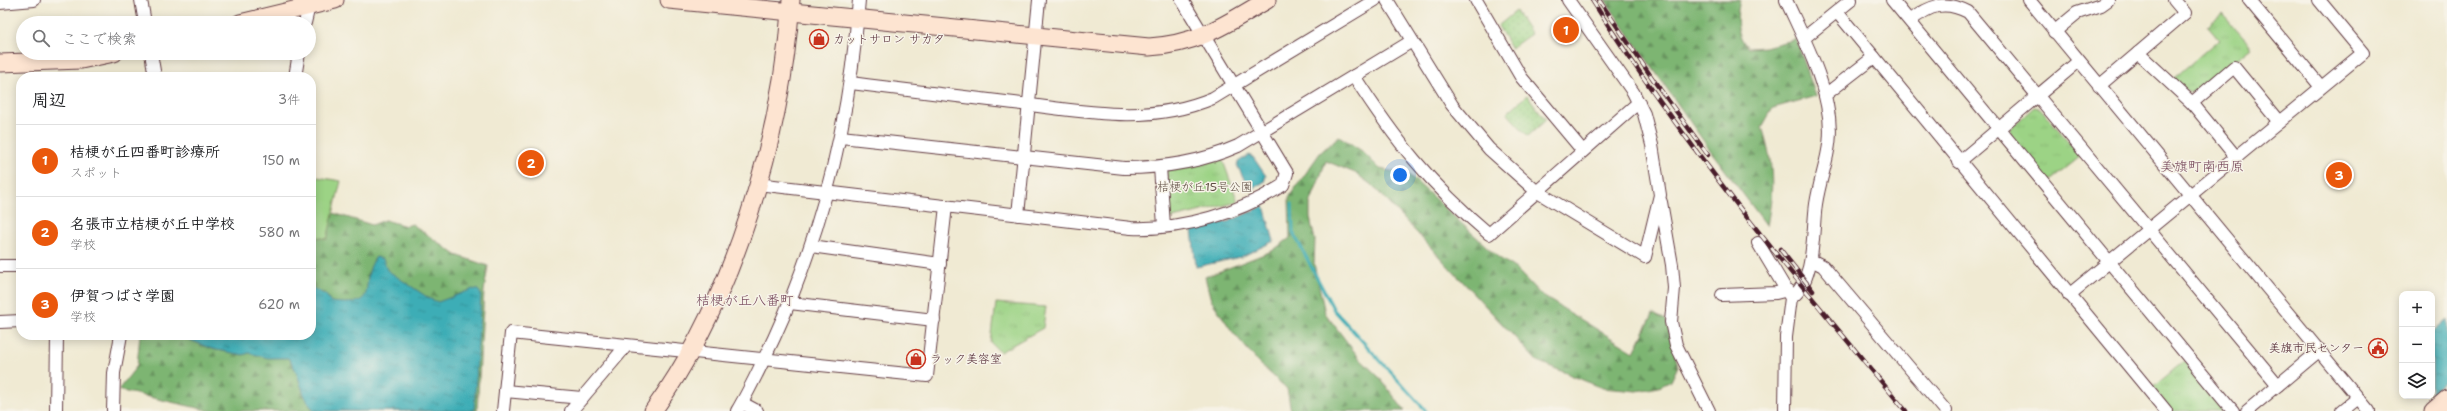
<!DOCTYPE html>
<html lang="ja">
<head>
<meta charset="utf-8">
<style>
	body { margin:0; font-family:"Shantell Sans","Klee One",sans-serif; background:#f6f6f6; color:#202124 }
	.controls { position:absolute; right:12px; bottom:12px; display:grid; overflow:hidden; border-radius:8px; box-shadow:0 2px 10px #0003 }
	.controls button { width:36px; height:36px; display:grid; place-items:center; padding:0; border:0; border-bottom:1px solid #e0e0e0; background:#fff; color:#202124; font:20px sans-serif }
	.you { position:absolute; left:1400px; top:175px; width:14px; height:14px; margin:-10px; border:3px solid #fff; border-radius:50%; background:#1a73e8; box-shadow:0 0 0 6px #1a73e833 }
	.badge { display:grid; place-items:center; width:26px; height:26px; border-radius:50%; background:#ea580c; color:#fff; font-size:13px; font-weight:700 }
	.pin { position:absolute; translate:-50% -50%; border:2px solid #fff; box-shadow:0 1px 4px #0006 }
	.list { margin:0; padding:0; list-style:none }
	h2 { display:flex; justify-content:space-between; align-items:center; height:52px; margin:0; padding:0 16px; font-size:17px }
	h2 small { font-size:13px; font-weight:400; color:#757577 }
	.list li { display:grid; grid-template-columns:26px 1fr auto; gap:12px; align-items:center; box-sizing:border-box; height:72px; padding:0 16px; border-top:1px solid #e0e0e0 }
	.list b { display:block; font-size:15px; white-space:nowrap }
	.list p { margin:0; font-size:13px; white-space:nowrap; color:#757577 }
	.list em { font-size:13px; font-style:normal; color:#757577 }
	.icon { flex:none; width:22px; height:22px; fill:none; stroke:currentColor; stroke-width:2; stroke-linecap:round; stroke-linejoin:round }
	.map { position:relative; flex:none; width:2447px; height:411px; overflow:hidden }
	.search { position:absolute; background:#fff; box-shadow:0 2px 10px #0003; left:16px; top:16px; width:300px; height:44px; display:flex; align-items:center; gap:10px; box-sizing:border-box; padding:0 14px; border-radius:22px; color:#757577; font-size:15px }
	.panel { position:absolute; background:#fff; box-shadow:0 2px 10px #0003; left:16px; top:72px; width:300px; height:268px; border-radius:16px }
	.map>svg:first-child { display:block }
	.grass { fill:url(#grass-dots); stroke:#737958 }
	.forest { fill:url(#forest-firs); stroke:#646a4e }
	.park { fill:url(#park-tufts); stroke:#737958 }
	.pitch { fill:#9cd385; stroke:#737958 }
	.water { fill:url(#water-ripples); stroke:#436670 }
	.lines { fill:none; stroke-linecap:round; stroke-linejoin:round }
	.stream { stroke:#3cadb6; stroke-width:3 }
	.street-casing { stroke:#633d44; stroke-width:14 }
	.secondary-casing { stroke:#633d44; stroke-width:19 }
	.street { stroke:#fff; stroke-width:12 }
	.secondary { stroke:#fde4d1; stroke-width:17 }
	.rail-casing { stroke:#4a1f2b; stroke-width:4.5 }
	.rail { stroke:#f7f3e8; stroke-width:3; stroke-dasharray:9; stroke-linecap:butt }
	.labels { text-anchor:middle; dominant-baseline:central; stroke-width:3; stroke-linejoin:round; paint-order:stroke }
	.poi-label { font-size:12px; fill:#4a1f2b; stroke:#f7f3e8; text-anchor:start }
	.park-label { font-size:12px; fill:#5e4c42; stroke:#f7f3e8 }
	.quarter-label { font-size:14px; fill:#784a5d; stroke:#f7f3e8 }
</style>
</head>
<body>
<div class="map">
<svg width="2447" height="411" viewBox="0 0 2447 411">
	<defs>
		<pattern id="grass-dots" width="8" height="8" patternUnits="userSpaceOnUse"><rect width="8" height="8" fill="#9cd385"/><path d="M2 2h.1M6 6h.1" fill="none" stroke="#88b573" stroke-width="1.8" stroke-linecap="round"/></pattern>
		<pattern id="forest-firs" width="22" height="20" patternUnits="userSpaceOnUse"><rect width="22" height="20" fill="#7db572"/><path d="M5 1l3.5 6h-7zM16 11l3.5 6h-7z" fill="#68935e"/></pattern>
		<pattern id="park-tufts" width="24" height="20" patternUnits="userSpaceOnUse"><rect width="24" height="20" fill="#9cd385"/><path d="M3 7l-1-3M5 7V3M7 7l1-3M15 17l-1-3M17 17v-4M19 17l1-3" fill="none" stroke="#88b573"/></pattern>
		<pattern id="water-ripples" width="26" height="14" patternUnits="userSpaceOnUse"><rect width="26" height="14" fill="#3cadb6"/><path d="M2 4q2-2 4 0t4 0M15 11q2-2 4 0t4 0" fill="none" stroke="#348c94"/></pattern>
	</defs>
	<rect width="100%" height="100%" fill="#f7f3e8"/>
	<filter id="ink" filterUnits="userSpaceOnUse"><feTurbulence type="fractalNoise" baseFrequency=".025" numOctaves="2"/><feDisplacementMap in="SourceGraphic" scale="8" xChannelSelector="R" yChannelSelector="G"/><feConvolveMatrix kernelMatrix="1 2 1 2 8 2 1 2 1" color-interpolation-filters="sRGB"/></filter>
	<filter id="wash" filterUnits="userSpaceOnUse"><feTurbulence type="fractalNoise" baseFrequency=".012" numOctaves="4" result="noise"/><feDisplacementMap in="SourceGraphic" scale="16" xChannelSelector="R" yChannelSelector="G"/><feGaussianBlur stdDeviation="0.9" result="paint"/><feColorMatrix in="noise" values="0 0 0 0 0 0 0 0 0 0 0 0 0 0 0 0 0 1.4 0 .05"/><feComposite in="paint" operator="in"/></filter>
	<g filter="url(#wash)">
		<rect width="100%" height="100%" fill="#f0ead3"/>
		<!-- grass -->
		<g class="grass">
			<polygon points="1516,11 1531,34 1511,48 1498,26"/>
			<polygon points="1527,95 1546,120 1528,136 1507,113"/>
		</g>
		<!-- forest -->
		<g class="forest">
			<path d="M1605,0H1740C1736,18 1735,33 1748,48L1765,47L1796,39L1816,96L1773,108L1762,127C1774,164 1774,189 1767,226L1707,146Z"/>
			<polygon points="1339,136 1362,151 1380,169 1408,174 1498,257 1516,269 1541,295 1634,352 1653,314 1666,320 1678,366 1671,381 1659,387 1637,391 1602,388 1537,361 1373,186 1355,173 1326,161 1310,204 1310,218 1315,240 1314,264 1325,313 1360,359 1379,377 1405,411 1291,411 1287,389 1259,363 1232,331 1211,300 1205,277 1272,251 1290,238 1289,197 1320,153"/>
			<polygon points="333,213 372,225 385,220 406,226 412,224 456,255 488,266 484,291 477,411 211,411 118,390 137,366 140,335 311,335 311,236 327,239"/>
		</g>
		<!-- park -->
		<g class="park">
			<polygon points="2222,14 2252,47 2194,93 2187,92 2173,79 2219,39 2208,26"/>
			<polygon points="2034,107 2040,108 2081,156 2049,182 2010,134 2011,128"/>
			<polygon points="1222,158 1238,202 1169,219 1166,170"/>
			<polygon points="996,303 1046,307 1043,328 1000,352 991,343"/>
			<polygon points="2184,361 2226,411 2172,411 2152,388"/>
		</g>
		<!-- pitch -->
		<polygon class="pitch" points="311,176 341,181 327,239 311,236"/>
		<!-- water -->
		<g class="water">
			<polygon points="1249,155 1253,157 1266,176 1264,182 1252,189 1248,187 1237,165 1238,162"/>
			<polygon points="1264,206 1274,241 1241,257 1196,267 1192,230 1227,222"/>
			<path d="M376,257L383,259L387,270L430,299L438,302L473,289L478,290L481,294L474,411H315C300,398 301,373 288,358H268L249,353L243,355L212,349L190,340V335H311V287L326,295L331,302C385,308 356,284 376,257Z"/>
			<polygon points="2447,319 2447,381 2432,394 2432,332"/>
		</g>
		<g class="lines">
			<!-- stream -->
			<polyline class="stream" points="1292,204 1293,232 1334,310 1426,411"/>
		</g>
	</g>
	<g filter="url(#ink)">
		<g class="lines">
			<defs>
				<g id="street">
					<polyline points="141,0 145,23"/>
					<polyline points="1387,0 1452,105 1489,149 1536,191 1645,257 1660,195 1652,145 1644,114 1633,92 1568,0"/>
					<polyline points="1476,0 1521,77 1582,150"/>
					<path d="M1786,0C1801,33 1820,69 1827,105C1836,146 1822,166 1816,204C1812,231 1816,281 1791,298"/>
					<polyline points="1892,0 2233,411"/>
					<polyline points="2029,0 2369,411"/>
					<polyline points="2249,0 2321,87"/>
					<polyline points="0,3 34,0"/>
					<polyline points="1837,12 2166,411"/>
					<path d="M1910,21C1930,5 1945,0 1968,12L2278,385"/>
					<polyline points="305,23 309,6 307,1"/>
					<polyline points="2054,32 2077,13 2101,5 2108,0"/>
					<polyline points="1804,38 1851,0"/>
					<polyline points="151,53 155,77"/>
					<polyline points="2138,53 2185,13 2174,0"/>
					<path d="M1354,76C1395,140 1430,184 1489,234L1639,102"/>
					<polyline points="295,77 299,53"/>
					<path d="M851,83C905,90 959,96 1014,103C1082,111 1147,126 1213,98L1375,0"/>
					<polyline points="2099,86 2138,53 2192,103 2236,157"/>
					<polyline points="1825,95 1874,57"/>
					<polyline points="2192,103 2234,67 2279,122"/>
					<path d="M841,137L1124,168C1163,168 1202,162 1238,146L1412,41"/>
					<polyline points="1959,162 2079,61"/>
					<polyline points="1160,167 1164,226"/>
					<path d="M757,184L1131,228C1183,230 1240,213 1283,185L1287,173L1182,0"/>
					<polyline points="1661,202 1672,265 1674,288 1671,322 1676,345 1709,411"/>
					<polyline points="1018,215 1039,0"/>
					<polyline points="1758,243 1791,298 1786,337 1785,411"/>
					<polyline points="811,246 940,264"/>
					<polyline points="1811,260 1823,266 1946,411"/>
					<polyline points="0,266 21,266"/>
					<polyline points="1722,295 1776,293 1788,290"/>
					<polyline points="2069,295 2363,53 2319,0"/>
					<polyline points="790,303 934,320"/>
					<polyline points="0,322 21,321"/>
					<polyline points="505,391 582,398"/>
					<polyline points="742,403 757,411"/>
					<polyline points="56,411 57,335"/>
					<polyline points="113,411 114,373 121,335"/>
					<polyline points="503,411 511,333 927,376 946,206"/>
					<polyline points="571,411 626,346"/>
					<path d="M737,411C751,388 762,363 774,338C823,231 850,118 859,0"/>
					<polyline points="2247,411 2320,350"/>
					<polyline points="2342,411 2358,398"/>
				</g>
				<g id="secondary">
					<path d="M669,0L1149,47C1199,44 1226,24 1267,0"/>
					<polyline points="240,23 335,0"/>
					<polyline points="0,63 81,60 114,53"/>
					<path d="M653,411C734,299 782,137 791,0"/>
					<polyline points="2433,411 2447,399"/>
				</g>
			</defs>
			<!-- street casing -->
			<use href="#street" class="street-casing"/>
			<!-- secondary casing -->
			<use href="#secondary" class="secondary-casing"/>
			<!-- street -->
			<use href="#street" class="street"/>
			<!-- secondary -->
			<use href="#secondary" class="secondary"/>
			<defs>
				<g id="rail">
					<path d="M1592,0C1684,146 1795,279 1906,411"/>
					<polyline points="1599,0 1657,85 1708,155"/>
					<polyline points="1780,249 1813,291"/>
				</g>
			</defs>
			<!-- rail casing -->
			<use href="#rail" class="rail-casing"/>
			<!-- rail -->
			<use href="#rail" class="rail"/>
		</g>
	</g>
	<!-- icons -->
	<defs>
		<symbol id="shop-ring" viewBox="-11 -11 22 22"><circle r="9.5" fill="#f7f3e8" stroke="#c8321e" stroke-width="1.5"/><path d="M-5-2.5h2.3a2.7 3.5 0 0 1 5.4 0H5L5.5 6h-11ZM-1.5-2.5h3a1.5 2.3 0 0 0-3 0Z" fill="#c8321e"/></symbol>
		<symbol id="civic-ring" viewBox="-11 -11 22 22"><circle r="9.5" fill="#f7f3e8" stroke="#c8321e" stroke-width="1.5"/><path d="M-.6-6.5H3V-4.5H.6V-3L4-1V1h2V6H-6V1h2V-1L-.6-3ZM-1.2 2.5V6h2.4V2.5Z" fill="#c8321e"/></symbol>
	</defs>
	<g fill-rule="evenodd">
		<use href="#shop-ring" x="808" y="28" width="22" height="22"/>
		<use href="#civic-ring" x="2367" y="337" width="22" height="22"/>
		<use href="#shop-ring" x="905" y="348" width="22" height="22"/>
	</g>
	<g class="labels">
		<!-- poi labels -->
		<g class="poi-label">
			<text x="833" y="39">カットサロン サカタ</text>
			<text x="2364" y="348" text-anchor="end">美旗市民センター</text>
			<text x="930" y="359">ラック美容室</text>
		</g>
		<!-- park labels -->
		<g class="park-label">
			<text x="1205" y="187">桔梗が丘15号公園</text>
		</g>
		<!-- quarter labels -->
		<g class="quarter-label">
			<text x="2202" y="166">美旗町南西原</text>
			<text x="745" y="300">桔梗が丘八番町</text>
		</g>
	</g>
</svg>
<div class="controls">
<button>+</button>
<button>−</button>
<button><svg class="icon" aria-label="layers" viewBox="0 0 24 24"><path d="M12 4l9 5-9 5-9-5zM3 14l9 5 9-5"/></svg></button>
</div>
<div class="you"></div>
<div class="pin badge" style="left:1566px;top:30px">1</div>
<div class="pin badge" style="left:531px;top:163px">2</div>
<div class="pin badge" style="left:2339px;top:175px">3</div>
<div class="search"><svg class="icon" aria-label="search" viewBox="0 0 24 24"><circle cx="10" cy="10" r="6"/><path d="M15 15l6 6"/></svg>ここで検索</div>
<section class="panel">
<h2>周辺<small>3件</small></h2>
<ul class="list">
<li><span class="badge">1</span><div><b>桔梗が丘四番町診療所</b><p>スポット</p></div><em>150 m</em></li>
<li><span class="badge">2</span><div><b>名張市立桔梗が丘中学校</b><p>学校</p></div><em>580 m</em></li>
<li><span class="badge">3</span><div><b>伊賀つばさ学園</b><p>学校</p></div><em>620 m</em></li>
</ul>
</section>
</div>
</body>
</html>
